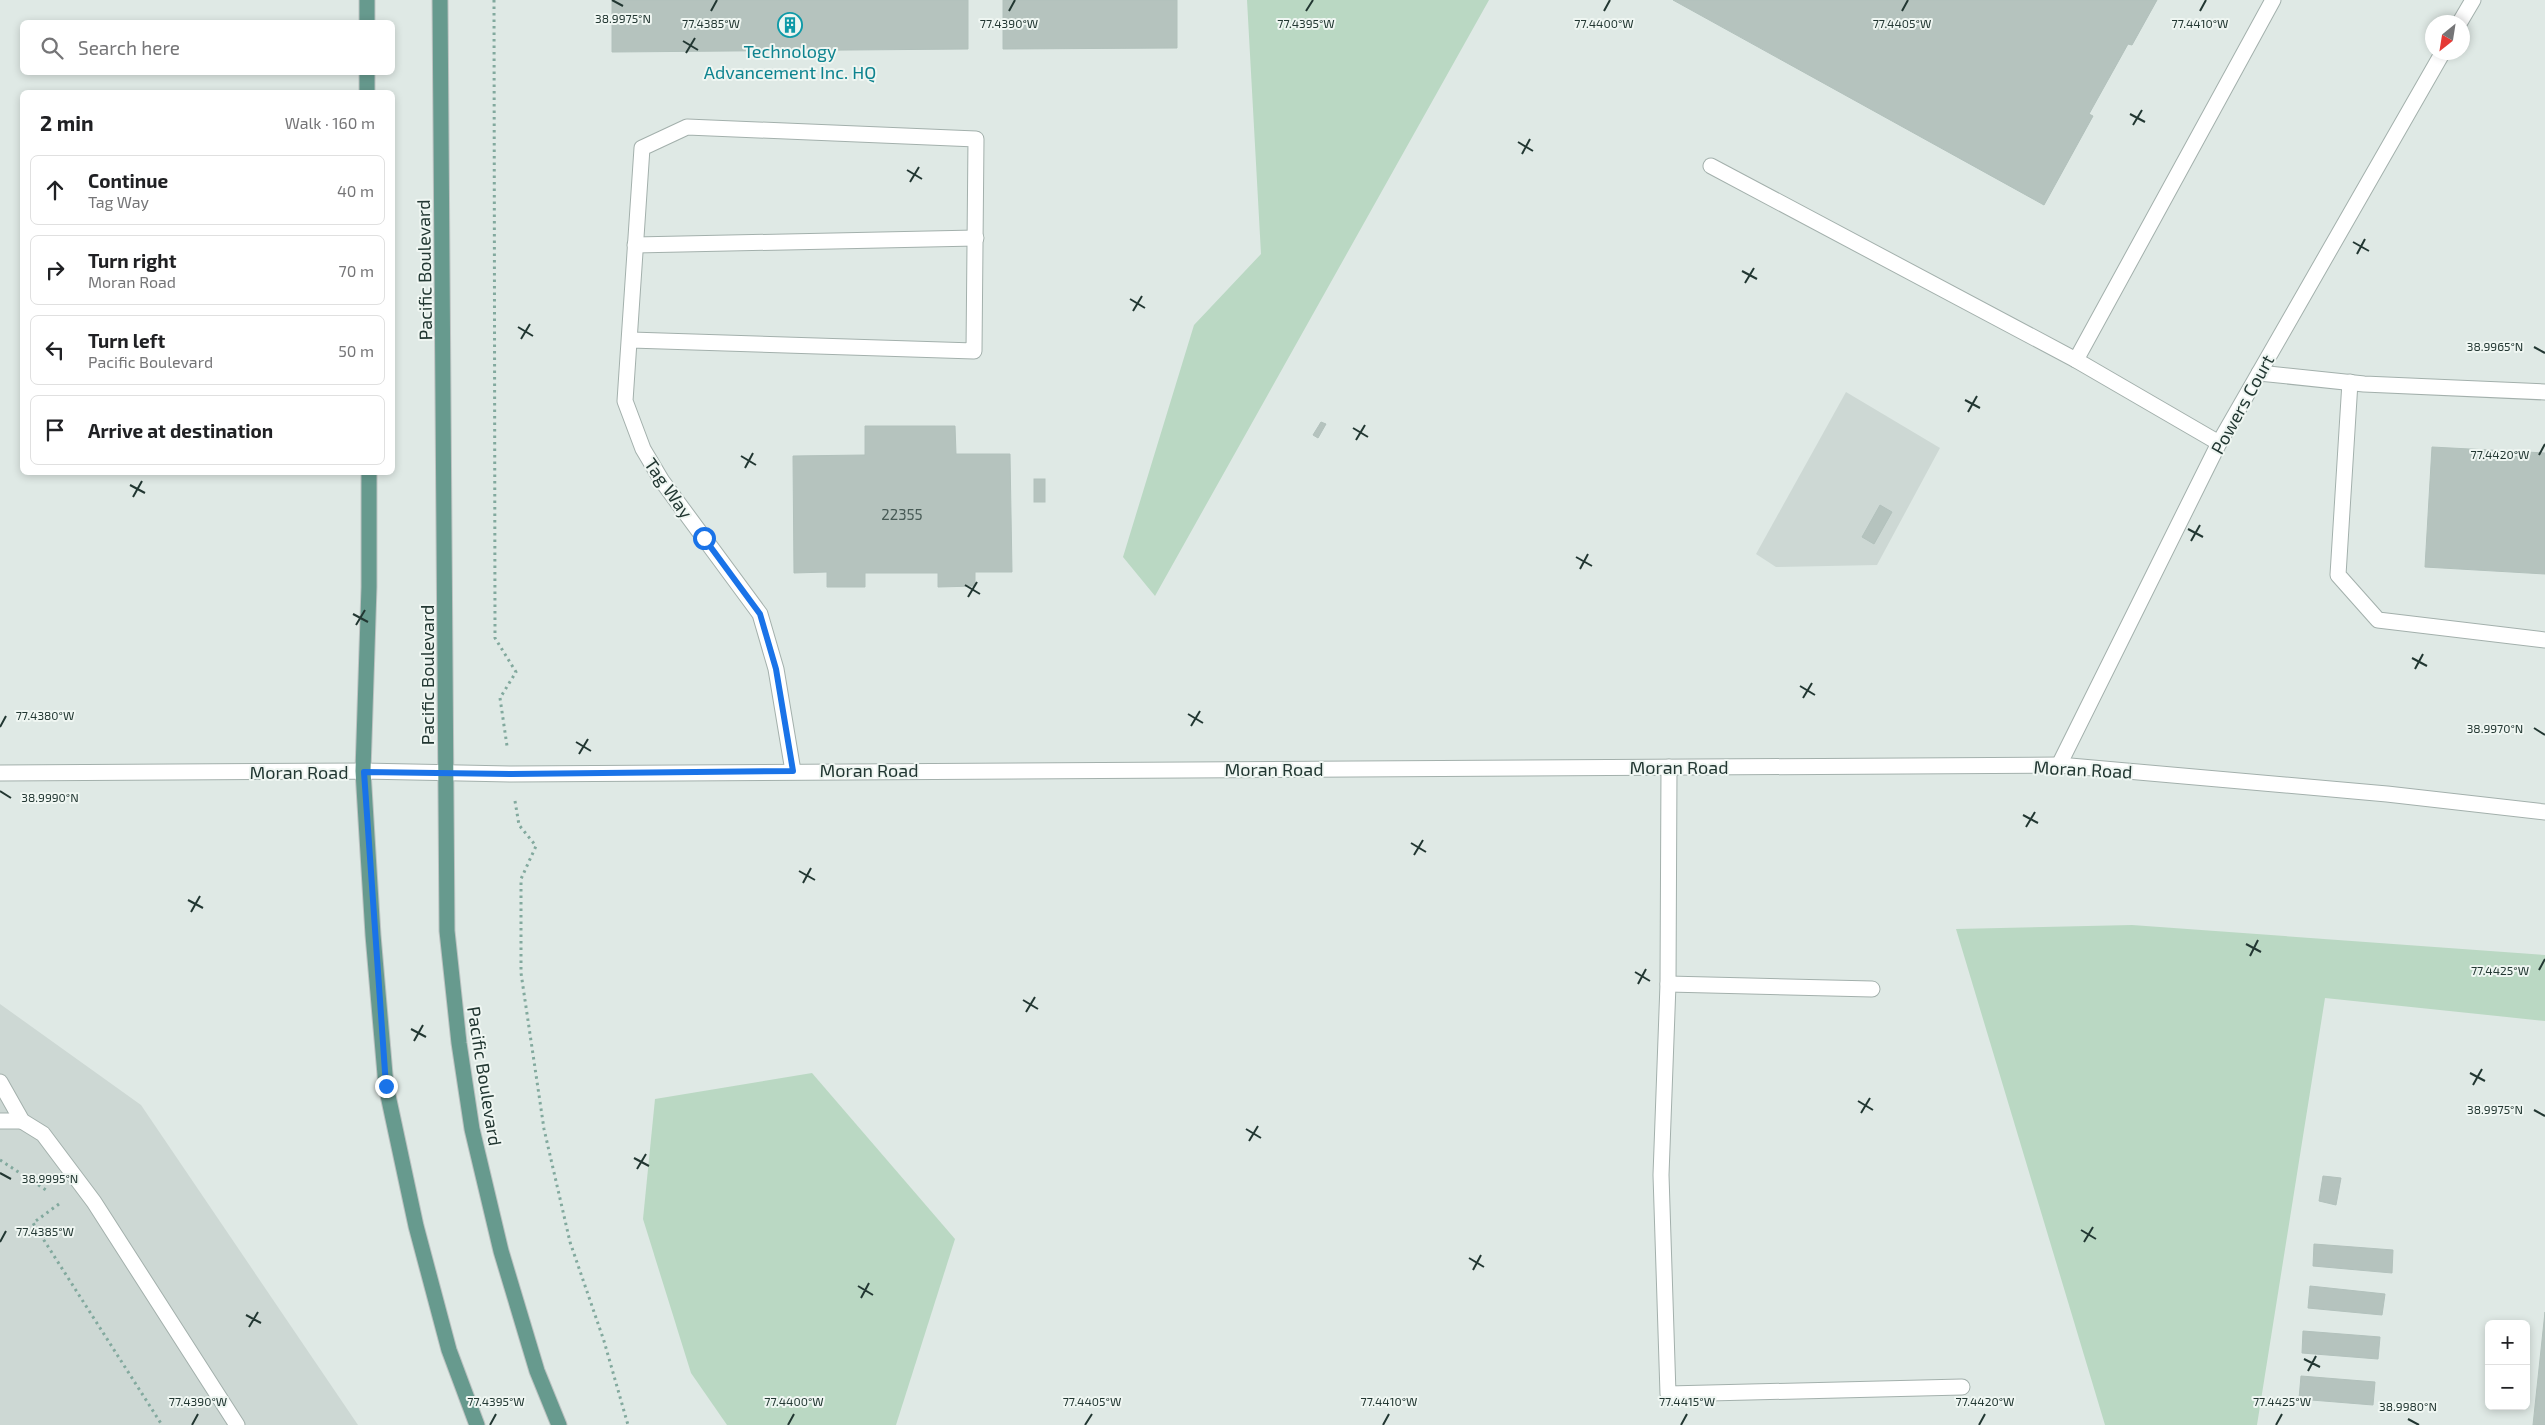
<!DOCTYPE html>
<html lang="en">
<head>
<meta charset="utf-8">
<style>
	body { margin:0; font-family:"Exo 2",sans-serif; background:#f2f2f2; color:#202124 }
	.controls { position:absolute; right:15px; bottom:15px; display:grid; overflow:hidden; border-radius:8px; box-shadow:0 2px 8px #0003 }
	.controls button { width:45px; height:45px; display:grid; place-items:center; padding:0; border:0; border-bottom:1px solid #e0e0e0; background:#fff; color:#202124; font:25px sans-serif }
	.compass { position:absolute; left:2425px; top:15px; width:45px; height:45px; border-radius:50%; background:#fff; box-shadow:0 2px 8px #0003; rotate:210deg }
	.stop { position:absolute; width:15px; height:15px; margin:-11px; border:4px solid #1a73e8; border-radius:50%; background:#fff }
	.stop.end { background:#1a73e8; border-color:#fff; box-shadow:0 1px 5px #0008 }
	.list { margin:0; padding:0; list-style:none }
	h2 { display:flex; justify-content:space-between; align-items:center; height:65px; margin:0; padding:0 20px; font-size:21px }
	h2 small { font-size:16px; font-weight:400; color:#757577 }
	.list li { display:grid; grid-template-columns:32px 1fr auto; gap:15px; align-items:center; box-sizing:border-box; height:70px; margin:0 10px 10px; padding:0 10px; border:1px solid #e0e0e0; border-radius:8px }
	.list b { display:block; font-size:19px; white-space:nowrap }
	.list p { margin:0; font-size:16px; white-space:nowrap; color:#757577 }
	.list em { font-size:16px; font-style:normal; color:#757577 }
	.icon { flex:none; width:28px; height:28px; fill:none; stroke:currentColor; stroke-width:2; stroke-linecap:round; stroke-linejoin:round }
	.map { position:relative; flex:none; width:2545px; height:1425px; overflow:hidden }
	.search { position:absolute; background:#fff; box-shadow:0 2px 8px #0003; left:20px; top:20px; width:375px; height:55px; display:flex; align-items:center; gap:12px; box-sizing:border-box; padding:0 18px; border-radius:8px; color:#757577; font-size:19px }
	.panel { position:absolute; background:#fff; box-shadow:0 2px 8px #0003; left:20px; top:90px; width:375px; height:385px; border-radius:8px }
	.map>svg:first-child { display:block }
	.built { fill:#cdd8d4 }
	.green { fill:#bad8c3 }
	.building { fill:#b5c3be; stroke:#b2c1bc }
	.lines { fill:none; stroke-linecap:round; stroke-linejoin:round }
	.minor-casing { stroke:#a3b0ac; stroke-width:17 }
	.major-casing { stroke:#bdc3c2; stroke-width:17 }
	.path { stroke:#82a99e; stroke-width:3; stroke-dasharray:2.5 4; stroke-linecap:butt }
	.minor { stroke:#fff; stroke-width:15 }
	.major { stroke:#679a8e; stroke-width:15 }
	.route { stroke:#1a73e8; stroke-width:6 }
	.ticks { fill:none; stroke:#223732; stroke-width:2 }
	.labels { text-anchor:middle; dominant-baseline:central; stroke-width:4; stroke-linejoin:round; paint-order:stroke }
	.number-label { font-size:15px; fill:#475a55 }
	.culture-label { font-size:18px; fill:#0d838f; stroke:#eff6f2 }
	.street-label { font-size:18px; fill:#223732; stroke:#eff6f2 }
	.ticks-label { font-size:12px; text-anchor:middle; fill:#223732; stroke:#eff6f2; stroke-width:4; stroke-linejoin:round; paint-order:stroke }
</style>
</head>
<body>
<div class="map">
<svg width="2545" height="1425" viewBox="0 0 2545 1425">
	<rect width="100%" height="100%" fill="#dfe9e5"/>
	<!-- built -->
	<g class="built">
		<polygon points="1846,392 1940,448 1877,565 1776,567 1756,554"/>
		<polygon points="0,1004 141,1105 358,1425 0,1425"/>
	</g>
	<!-- green -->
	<g class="green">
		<polygon points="1247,0 1489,0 1155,596 1123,557 1194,325 1261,254"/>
		<polygon points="2132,925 2545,955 2545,1021 2325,998 2257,1425 2105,1425 1956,929"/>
		<polygon points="812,1073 955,1239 896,1425 727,1425 691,1373 643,1219 655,1099"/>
	</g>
	<!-- building -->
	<g class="building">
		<polygon points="612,0 968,0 968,49 612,52"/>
		<polygon points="1003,0 1177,0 1177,48 1003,49"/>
		<polygon points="1673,0 2157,0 2132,45 2128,44 2089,114 2093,116 2044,205"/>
		<polygon points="1321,422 1326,424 1318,438 1313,435"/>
		<polygon points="865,426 955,426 956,454 1010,454 1012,572 975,572 975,586 938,587 938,573 865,573 865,587 827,587 827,572 794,573 793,456 865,455"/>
		<polygon points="2432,447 2545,453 2545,574 2425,567"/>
		<rect x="1034" y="479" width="11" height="23"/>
		<polygon points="1880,505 1892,512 1874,544 1862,537"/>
		<polygon points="2323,1176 2341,1178 2336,1205 2319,1201"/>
		<polygon points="2314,1244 2393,1250 2392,1273 2313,1266"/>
		<polygon points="2310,1286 2385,1294 2382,1315 2308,1308"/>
		<polygon points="2545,1312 2545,1425 2533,1425"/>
		<polygon points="2303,1331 2380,1337 2378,1359 2302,1353"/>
		<polygon points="2301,1376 2375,1382 2373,1405 2299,1399"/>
	</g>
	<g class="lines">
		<defs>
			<g id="minor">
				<polyline points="2460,22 2473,0"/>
				<polyline points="1711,166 2076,360 2219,443"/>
				<polyline points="635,245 976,238"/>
				<polyline points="631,340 974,351 976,139 687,127 642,148 625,401 643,449 662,481 760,614 776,669 793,771"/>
				<polyline points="2076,360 2273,0"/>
				<polyline points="2259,373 2364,384 2545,392"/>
				<polyline points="2350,382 2338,575 2378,620 2545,640"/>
				<polyline points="2059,765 2219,443 2443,52"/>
				<polyline points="1669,767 1668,984 1661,1175 1668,1394 1962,1387"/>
				<polyline points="0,773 363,771 511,774 2059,765 2387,794 2545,812"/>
				<polyline points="1668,984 1872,989"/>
				<polyline points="0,1082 22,1121 43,1134 94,1202 237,1425"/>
				<polyline points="0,1121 22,1121"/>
			</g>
			<g id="major">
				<polyline points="367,0 367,22"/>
				<polyline points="440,0 447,931 459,1043 472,1129 501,1251 537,1371 559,1425"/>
				<polyline points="367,72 367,92"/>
				<polyline points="369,472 369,587 363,771 373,935 386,1086 416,1226 449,1350 477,1425"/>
			</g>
		</defs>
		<!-- minor casing -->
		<use href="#minor" class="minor-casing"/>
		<!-- major casing -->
		<use href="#major" class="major-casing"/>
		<!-- path -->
		<g class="path">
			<polyline points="494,0 495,638 516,672 500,698 507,746"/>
			<polyline points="515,801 519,825 536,846 521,879 521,973 544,1129 570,1242 604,1341 628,1425"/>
			<polyline points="0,1160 46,1190"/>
			<polyline points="59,1204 33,1223 162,1425"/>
		</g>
		<!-- minor -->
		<use href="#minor" class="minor"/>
		<!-- major -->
		<use href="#major" class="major"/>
	</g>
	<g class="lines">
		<!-- route -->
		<polyline class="route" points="386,1086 364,772 511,774 793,771 776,669 760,614 704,538"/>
	</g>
	<!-- ticks -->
	<path class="ticks" d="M612,0L623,6M711,11L717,0M1009,11L1015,0M1306,11L1313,0M1604,11L1610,0M1902,11L1908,0M2200,11L2206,0M683,41L698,50M686,53L695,38M2130,114L2145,122M2133,125L2142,110M1518,142L1533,151M1522,154L1530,139M907,170L922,179M910,182L919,167M2353,242L2369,251M2357,254L2365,239M1742,271L1757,279M1745,283L1754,268M1130,299L1145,308M1133,311L1142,296M518,327L533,336M521,339L530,324M2534,347L2545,353M1965,400L1980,408M1968,412L1977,396M1353,428L1368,437M1356,440L1365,425M2539,455L2545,444M741,456L756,465M745,468L753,453M130,485L145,493M133,497L142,481M2188,529L2203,537M2191,541L2200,525M1576,557L1592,566M1580,569L1588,554M965,585L980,594M968,597L977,582M353,614L368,622M356,625L365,610M2412,658L2427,666M2415,669L2423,654M1800,686L1815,695M1803,698L1812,683M1188,714L1203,723M1191,726L1200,711M0,727L6,716M2534,728L2545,735M576,742L591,751M579,754L588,739M0,791L11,798M2023,815L2038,823M2026,827L2035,812M1411,843L1426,852M1414,855L1423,840M799,871L815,880M803,883L811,868M188,900L203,908M191,912L200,896M2246,944L2261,952M2250,956L2258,940M2539,970L2545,959M1635,972L1650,981M1638,984L1646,969M1023,1000L1038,1009M1026,1012L1035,997M411,1029L426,1037M414,1041L423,1025M2470,1073L2485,1081M2473,1085L2482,1069M1858,1101L1873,1110M2534,1110L2545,1116M1861,1113L1870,1098M1246,1129L1261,1138M1249,1141L1258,1126M634,1158L649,1166M637,1169L646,1154M0,1173L11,1179M2081,1230L2096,1239M0,1242L6,1231M2084,1242L2093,1227M1469,1258L1484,1267M1473,1270L1481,1255M858,1286L873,1295M861,1298L869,1283M246,1315L261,1323M249,1327L258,1312M2304,1359L2320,1367M2308,1371L2316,1356M2408,1419L2419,1425M192,1425L198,1414M490,1425L496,1414M788,1425L794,1414M1085,1425L1092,1414M1383,1425L1389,1414M1681,1425L1687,1414M1979,1425L1985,1414M2276,1425L2282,1414"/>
	<!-- icons -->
	<defs>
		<symbol id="building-ring" viewBox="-11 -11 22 22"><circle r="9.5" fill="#eff6f2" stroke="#0f9aa8" stroke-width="1.5"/><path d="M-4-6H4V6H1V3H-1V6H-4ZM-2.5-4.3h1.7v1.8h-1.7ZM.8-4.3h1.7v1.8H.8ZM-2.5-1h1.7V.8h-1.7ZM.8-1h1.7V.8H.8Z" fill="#0f9aa8"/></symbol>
	</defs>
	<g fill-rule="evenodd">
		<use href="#building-ring" x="776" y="11" width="28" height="28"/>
	</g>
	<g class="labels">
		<!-- number labels -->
		<g class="number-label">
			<text x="902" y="514">22355</text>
		</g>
		<!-- culture labels -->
		<g class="culture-label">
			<text x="790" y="51">Technology<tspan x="790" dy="21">Advancement Inc. HQ</tspan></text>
		</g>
		<!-- street labels -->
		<g class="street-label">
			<text transform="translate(424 270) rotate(-91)">Pacific Boulevard</text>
			<text transform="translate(2242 404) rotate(-61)">Powers Court</text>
			<text transform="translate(669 488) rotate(55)">Tag Way</text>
			<text transform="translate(427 675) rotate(-90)">Pacific Boulevard</text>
			<text x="1679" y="767">Moran Road</text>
			<text x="1274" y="769">Moran Road</text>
			<text transform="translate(2083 769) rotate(3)">Moran Road</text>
			<text x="869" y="770">Moran Road</text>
			<text x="299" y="772">Moran Road</text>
			<text transform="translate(485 1076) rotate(81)">Pacific Boulevard</text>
		</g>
	</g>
	<g class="ticks-label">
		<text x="623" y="23">38.9975°N</text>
		<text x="711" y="28">77.4385°W</text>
		<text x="1009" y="28">77.4390°W</text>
		<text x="1306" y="28">77.4395°W</text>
		<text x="1604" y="28">77.4400°W</text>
		<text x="1902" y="28">77.4405°W</text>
		<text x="2200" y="28">77.4410°W</text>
		<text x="2495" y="351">38.9965°N</text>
		<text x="2500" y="459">77.4420°W</text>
		<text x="45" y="720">77.4380°W</text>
		<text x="2495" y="733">38.9970°N</text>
		<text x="50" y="802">38.9990°N</text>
		<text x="2500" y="975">77.4425°W</text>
		<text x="2495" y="1114">38.9975°N</text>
		<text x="50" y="1183">38.9995°N</text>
		<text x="45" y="1236">77.4385°W</text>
		<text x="198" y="1406">77.4390°W</text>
		<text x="496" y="1406">77.4395°W</text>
		<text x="794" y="1406">77.4400°W</text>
		<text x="1092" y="1406">77.4405°W</text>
		<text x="1389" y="1406">77.4410°W</text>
		<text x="1687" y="1406">77.4415°W</text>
		<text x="1985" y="1406">77.4420°W</text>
		<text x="2282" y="1406">77.4425°W</text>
		<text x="2408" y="1411">38.9980°N</text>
	</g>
</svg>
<div class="controls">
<button>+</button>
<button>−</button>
</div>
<svg class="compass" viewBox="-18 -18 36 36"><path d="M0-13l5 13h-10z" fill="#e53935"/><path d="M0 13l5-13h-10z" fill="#757577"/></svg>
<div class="stop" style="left:704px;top:538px"></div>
<div class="stop end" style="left:386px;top:1086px"></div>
<div class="search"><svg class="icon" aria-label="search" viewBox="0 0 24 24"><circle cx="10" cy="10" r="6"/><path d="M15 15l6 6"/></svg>Search here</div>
<section class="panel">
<h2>2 min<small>Walk · 160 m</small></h2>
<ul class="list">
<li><svg class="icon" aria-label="ahead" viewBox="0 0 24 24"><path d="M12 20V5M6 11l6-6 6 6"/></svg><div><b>Continue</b><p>Tag Way</p></div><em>40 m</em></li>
<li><svg class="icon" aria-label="right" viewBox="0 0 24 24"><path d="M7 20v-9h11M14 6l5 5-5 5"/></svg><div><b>Turn right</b><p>Moran Road</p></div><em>70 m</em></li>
<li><svg class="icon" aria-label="left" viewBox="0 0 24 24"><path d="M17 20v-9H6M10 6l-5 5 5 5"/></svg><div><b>Turn left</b><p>Pacific Boulevard</p></div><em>50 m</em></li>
<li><svg class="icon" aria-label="arrive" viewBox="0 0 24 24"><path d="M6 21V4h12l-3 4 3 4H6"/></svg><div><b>Arrive at destination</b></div></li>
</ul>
</section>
</div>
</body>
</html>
